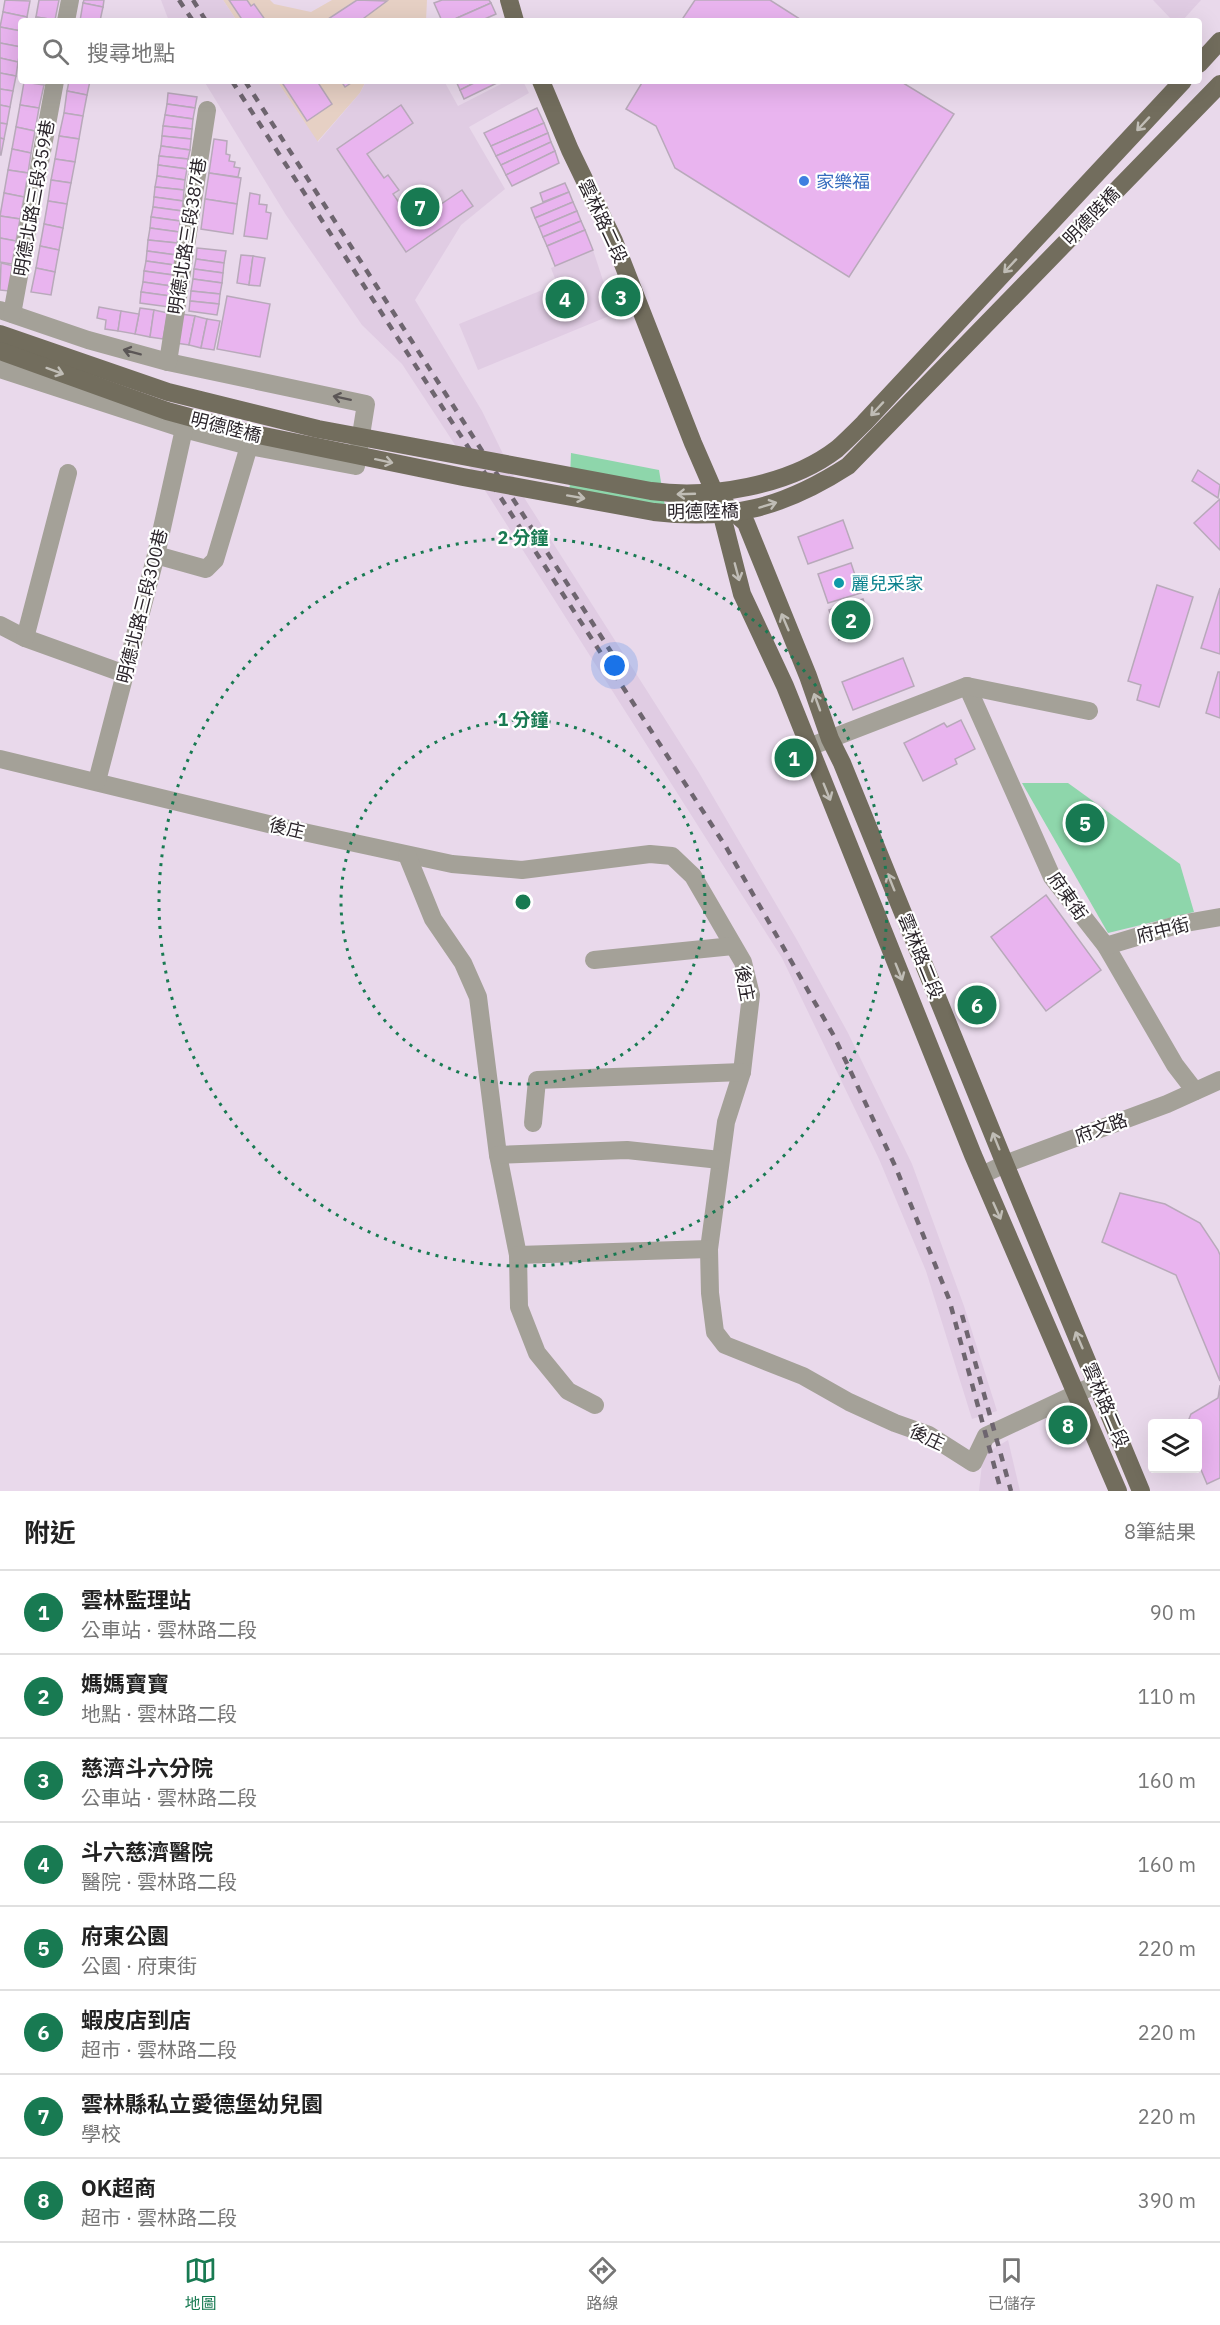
<!DOCTYPE html>
<html lang="zh-TW">
<head>
<meta charset="utf-8">
<style>
	body { margin:0; font-family:"IBM Plex Sans","Noto Sans TC",sans-serif; background:#f2f2f2; color:#222 }
	.controls { position:absolute; right:18px; bottom:18px; display:grid; overflow:hidden; border-radius:6px; box-shadow:0 6px 24px #0002 }
	.controls button { width:54px; height:54px; display:grid; place-items:center; padding:0; border:0; border-bottom:2px solid #e0e0e0; background:#fff; color:#222; font:30px sans-serif }
	.you { position:absolute; left:615px; top:666px; width:21px; height:21px; margin:-15px; border:4px solid #fff; border-radius:50%; background:#1a73e8; box-shadow:0 0 0 9px #1a73e833 }
	.badge { display:grid; place-items:center; width:39px; height:39px; border-radius:50%; background:#187a52; color:#fff; font-size:20px; font-weight:700 }
	.pin { position:absolute; translate:-50% -50%; border:3px solid #fff; box-shadow:0 2px 6px #0006 }
	.list { margin:0; padding:0; list-style:none }
	h2 { display:flex; justify-content:space-between; align-items:center; height:78px; margin:0; padding:0 24px; font-size:26px }
	h2 small { font-size:20px; font-weight:400; color:#767676 }
	.list li { display:grid; grid-template-columns:39px 1fr auto; gap:18px; align-items:center; box-sizing:border-box; height:84px; padding:0 24px; border-top:2px solid #e0e0e0 }
	.list b { display:block; font-size:22px; white-space:nowrap }
	.list p { margin:0; font-size:20px; white-space:nowrap; color:#767676 }
	.list em { font-size:20px; font-style:normal; color:#767676 }
	.icon { flex:none; width:33px; height:33px; fill:none; stroke:currentColor; stroke-width:2; stroke-linecap:round; stroke-linejoin:round }
	.map { position:relative; flex:none; width:1220px; height:1491px; overflow:hidden }
	.search { position:absolute; background:#fff; box-shadow:0 6px 24px #0002; left:18px; right:18px; top:18px; height:66px; display:flex; align-items:center; gap:15px; box-sizing:border-box; padding:0 21px; border-radius:6px; color:#767676; font-size:22px }
	.sheet { height:750px; background:#fff }
	nav { display:flex; justify-content:space-around; align-items:center; box-sizing:border-box; height:84px; border-top:2px solid #e0e0e0; background:#fff; font-size:16px; color:#767676 }
	nav a { display:grid; justify-items:center; gap:3px }
	nav .on { color:#187a52 }
	.map>svg:first-child { display:block }
	.commercial { fill:#e6d0c4 }
	.built { fill:#e0cce3 }
	.green { fill:#8ed6ab }
	.building { fill:#e9b4ef; stroke:#b8a9ba; stroke-width:1.5 }
	.lines { fill:none; stroke-linecap:round; stroke-linejoin:round }
	.minor { stroke:#a4a198; stroke-width:18 }
	.major { stroke:#726d5d; stroke-width:18 }
	.rail { stroke:#6e656f; stroke-width:4.5; stroke-dasharray:8 8; stroke-linecap:butt }
	.major-bridge { stroke:#726d5d; stroke-width:18 }
	.oneway { stroke:#c0bdb6 }
	.oneway2 { stroke:#5b5656 }
	.ring { fill:none; stroke:#187a52; stroke-width:3; stroke-dasharray:3 6 }
	.shop-dot { fill:#3f7fe0; stroke:#fff; stroke-width:2 }
	.culture-dot { fill:#0f9aa8; stroke:#fff; stroke-width:2 }
	.labels { text-anchor:middle; dominant-baseline:central; stroke-width:4.5; stroke-linejoin:round; paint-order:stroke }
	.shop-label { font-size:18px; fill:#366cbe; stroke:#fff; text-anchor:start }
	.street-label { font-size:18px; fill:#2a242a; stroke:#fff }
	.culture-label { font-size:18px; fill:#0d838f; stroke:#fff; text-anchor:start }
	.centre { fill:#187a52; stroke:#fff; stroke-width:3 }
	.ring-label { font-size:18px; text-anchor:middle; font-weight:bold; fill:#187a52; stroke:#fff; stroke-width:4.5; stroke-linejoin:round; paint-order:stroke }
</style>
</head>
<body>
<div class="map">
<svg width="1220" height="1491" viewBox="0 0 1220 1491">
	<rect width="100%" height="100%" fill="#e9d9eb"/>
	<!-- commercial -->
	<g class="commercial">
		<polygon points="223,0 270,0 274,4 311,12 332,0 427,0 426,21 237,21"/>
		<polygon points="277,81 366,81 360,93 317,142"/>
	</g>
	<!-- built -->
	<g class="built">
		<polygon points="161,0 223,0 237,21 169,21"/>
		<polygon points="1153,0 1201,0 1182,21 1173,21"/>
		<polygon points="204,81 277,81 318,142 360,93 366,81 444,81 458,106 507,81 523,81 529,93 469,127 505,189 461,225 415,300 482,411 525,499 698,771 797,940 848,1033 912,1164 964,1306 997,1411 972,1419 926,1271 879,1159 782,958 486,492 402,364 362,325 286,215"/>
		<polygon points="593,250 614,314 478,370 459,324 557,284 551,268"/>
		<polygon points="1008,1440 1020,1491 979,1491 983,1455"/>
	</g>
	<!-- green -->
	<g class="green">
		<polygon points="571,453 659,470 667,518 569,503"/>
		<polygon points="1022,783 1068,783 1180,864 1194,912 1108,933"/>
	</g>
	<!-- building -->
	<g class="building">
		<polygon points="5,0 30,1 27,17 3,12"/>
		<polygon points="39,0 59,0 55,20 36,17"/>
		<polygon points="84,0 104,0 103,7 83,3"/>
		<polygon points="229,0 247,0 251,6 254,4 266,21 243,21"/>
		<polygon points="357,0 387,1 360,21 325,21"/>
		<polygon points="442,0 489,0 491,3 450,21 442,21 434,3"/>
		<polygon points="695,0 770,0 803,21 681,21"/>
		<polygon points="83,3 103,7 100,21 80,21"/>
		<polygon points="491,3 496,14 480,21 459,21 457,18"/>
		<polygon points="3,12 27,17 26,21 21,21 21,31 0,27"/>
		<polygon points="36,17 55,20 55,21 35,21"/>
		<polygon points="0,27 21,31 21,47 0,43"/>
		<polygon points="0,43 21,47 18,62 0,58"/>
		<polygon points="0,58 18,62 16,76 0,73"/>
		<polygon points="0,73 16,76 13,91 0,89"/>
		<polygon points="24,81 44,81 44,85"/>
		<polygon points="69,81 90,81 87,95 67,91"/>
		<polygon points="281,81 317,81 332,104 307,121"/>
		<polygon points="341,81 354,81 345,87"/>
		<polygon points="456,81 478,81 460,90"/>
		<polygon points="478,81 501,81 464,99 460,90"/>
		<polygon points="643,81 900,81 954,114 849,277 675,168 656,126 626,109"/>
		<polygon points="24,82 44,85 39,108 20,105"/>
		<polygon points="0,89 13,91 10,107 0,105"/>
		<polygon points="67,91 87,95 83,116 64,113"/>
		<polygon points="168,93 197,97 195,108 167,104"/>
		<polygon points="167,104 195,108 193,119 165,115"/>
		<polygon points="0,105 10,107 7,124 0,123"/>
		<polygon points="20,105 39,108 35,131 16,127"/>
		<polygon points="401,105 413,123 367,154 384,178 388,175 399,190 393,194 413,223 462,190 473,206 406,252 337,149"/>
		<polygon points="537,108 544,123 491,146 484,133"/>
		<polygon points="64,113 83,116 79,139 59,136"/>
		<polygon points="165,115 193,119 192,129 163,126"/>
		<polygon points="0,123 7,124 4,139 0,138"/>
		<polygon points="544,123 548,133 496,156 491,146"/>
		<polygon points="163,126 192,129 191,139 162,136"/>
		<polygon points="16,127 35,131 31,153 12,149"/>
		<polygon points="548,133 551,142 501,165 496,156"/>
		<polygon points="59,136 79,139 75,162 55,159"/>
		<polygon points="162,136 191,139 190,150 161,146"/>
		<polygon points="0,138 4,139 1,155 0,155"/>
		<polygon points="214,139 227,141 226,154 230,155 229,161 235,162 234,167 240,168 238,177 209,173"/>
		<polygon points="551,142 555,151 506,175 501,165"/>
		<polygon points="161,146 190,150 188,159 159,156"/>
		<polygon points="12,149 31,153 28,173 8,170"/>
		<polygon points="555,151 559,163 512,186 506,175"/>
		<polygon points="159,156 188,159 187,169 158,165"/>
		<polygon points="55,159 75,162 71,183 51,180"/>
		<polygon points="158,165 187,169 185,180 157,176"/>
		<polygon points="8,170 28,173 24,197 4,193"/>
		<polygon points="209,173 241,178 237,204 205,199"/>
		<polygon points="157,176 185,180 184,190 155,187"/>
		<polygon points="51,180 71,183 67,204 48,201"/>
		<polygon points="565,183 569,192 543,202 540,193"/>
		<polygon points="155,187 184,190 183,201 154,197"/>
		<polygon points="569,192 573,202 535,218 531,208"/>
		<polygon points="4,193 24,197 20,219 0,216"/>
		<polygon points="250,193 260,195 259,204 267,205 266,212 271,213 267,239 244,236"/>
		<polygon points="154,197 183,201 182,211 153,207"/>
		<polygon points="205,199 237,204 233,234 201,229"/>
		<polygon points="48,201 67,204 63,228 44,224"/>
		<polygon points="573,202 577,211 539,227 535,218"/>
		<polygon points="153,207 182,211 180,221 151,217"/>
		<polygon points="577,211 581,221 543,237 539,227"/>
		<polygon points="0,216 20,219 16,241 0,238"/>
		<polygon points="151,217 180,221 179,232 150,228"/>
		<polygon points="581,221 585,230 547,246 543,237"/>
		<polygon points="44,224 63,228 59,250 40,246"/>
		<polygon points="150,228 179,232 177,243 148,240"/>
		<polygon points="585,230 593,250 555,266 547,246"/>
		<polygon points="0,238 16,241 12,264 0,262"/>
		<polygon points="148,240 177,243 176,255 147,251"/>
		<polygon points="40,246 59,250 55,272 36,268"/>
		<polygon points="197,248 226,251 224,263 196,259"/>
		<polygon points="147,251 176,255 174,265 146,261"/>
		<polygon points="241,255 253,256 249,285 237,283"/>
		<polygon points="253,256 265,258 260,286 249,285"/>
		<polygon points="196,259 224,263 223,273 194,269"/>
		<polygon points="146,261 174,265 173,275 144,271"/>
		<polygon points="1,263 14,266 9,291 0,290"/>
		<polygon points="36,268 55,272 51,295 31,292"/>
		<polygon points="194,269 223,273 222,283 193,279"/>
		<polygon points="144,271 173,275 171,286 143,282"/>
		<polygon points="193,279 222,283 220,294 191,291"/>
		<polygon points="143,282 171,286 170,296 141,292"/>
		<polygon points="191,291 220,294 219,304 190,301"/>
		<polygon points="141,292 170,296 169,307 140,303"/>
		<polygon points="227,296 270,304 260,357 217,349"/>
		<polygon points="190,301 219,304 217,315 189,311"/>
		<polygon points="99,307 121,311 118,331 105,329 106,320 97,318"/>
		<polygon points="140,308 154,310 150,337 135,334"/>
		<polygon points="154,310 168,313 163,339 150,337"/>
		<polygon points="121,311 139,314 135,334 118,331"/>
		<polygon points="181,314 195,316 189,345 176,343"/>
		<polygon points="195,316 207,319 201,348 189,345"/>
		<polygon points="207,319 220,321 214,350 201,348"/>
		<polygon points="1198,470 1220,485 1218,498 1192,481"/>
		<polygon points="1220,499 1220,550 1194,523"/>
		<polygon points="843,520 853,548 808,564 798,537"/>
		<polygon points="851,563 861,593 828,603 818,574"/>
		<polygon points="1157,585 1193,597 1159,707 1137,700 1141,685 1128,681"/>
		<polygon points="1220,588 1220,654 1201,648"/>
		<polygon points="863,599 872,629 839,640 829,610"/>
		<polygon points="903,658 914,686 853,710 842,682"/>
		<polygon points="1218,672 1220,672 1220,718 1206,713"/>
		<polygon points="961,720 975,749 955,759 957,764 923,781 904,743 944,723 947,727"/>
		<polygon points="1046,895 1101,970 1046,1011 991,937"/>
		<polygon points="1120,1193 1165,1204 1200,1223 1218,1250 1220,1255 1220,1381 1176,1275 1102,1242"/>
		<polygon points="1220,1385 1220,1478 1207,1484 1199,1465 1198,1465 1198,1424 1187,1424 1191,1414 1218,1398"/>
	</g>
	<g class="lines">
		<!-- minor -->
		<g class="minor">
			<polyline points="66,21 70,0"/>
			<polyline points="0,310 88,340 168,362 366,404 356,466 249,446 184,429 0,369"/>
			<polyline points="12,314 55,81"/>
			<polyline points="168,362 207,110"/>
			<polyline points="156,555 206,569 215,560 249,446"/>
			<polyline points="0,625 25,638 125,674"/>
			<polyline points="25,638 68,473"/>
			<polyline points="967,686 1052,877 1106,946 1175,1065 1195,1091"/>
			<polyline points="809,747 967,686 1089,711"/>
			<polyline points="0,759 285,828 452,864 522,870 650,854 672,856 693,876 743,962 751,995 742,1072 726,1122 709,1249 710,1293 715,1332 725,1345 803,1376 849,1402 895,1423 929,1435 973,1463 986,1436 1097,1384"/>
			<polyline points="97,781 156,555 184,429"/>
			<polyline points="407,855 433,919 463,963 478,997 498,1155 518,1255 519,1307 537,1353 568,1391 595,1405"/>
			<polyline points="1106,946 1180,924 1220,917"/>
			<polyline points="594,960 733,946"/>
			<polyline points="533,1123 537,1080 742,1072"/>
			<polyline points="498,1155 627,1150 720,1160"/>
			<polyline points="982,1175 1005,1164 1167,1104 1220,1080"/>
			<polyline points="518,1255 709,1249"/>
		</g>
		<!-- major -->
		<g class="major">
			<polyline points="509,0 515,21"/>
			<polyline points="1199,64 1220,41"/>
			<polyline points="541,81 570,150 614,241 693,443 716,496 746,523 808,676 830,739 842,763 1005,1164 1141,1491"/>
			<polyline points="718,500 742,594 785,686 973,1155 1118,1491"/>
		</g>
		<!-- rail -->
		<g class="rail">
			<polyline points="179,0 193,21"/>
			<polyline points="193,0 206,21"/>
			<polyline points="232,81 726,847 834,1036 896,1168 949,1299 1001,1491"/>
			<polyline points="245,81 622,669"/>
			<polyline points="962,1315 1011,1491"/>
		</g>
		<!-- major-bridge -->
		<g class="major-bridge">
			<path d="M0,334L168,392L318,429L651,491C710,499 789,486 837,449C846,441 855,432 864,423L1183,81"/>
			<path d="M0,351L167,411L244,432L463,477L654,512C730,521 783,508 848,466L1220,84"/>
		</g>
	</g>
	<!-- one-way arrows -->
	<defs><path id="oneway-shaft" d="M-6 0H5M1.5-3L5.5 0L1.5 3" fill="none" stroke-width="1.6" stroke-linecap="round" stroke-linejoin="round" transform="scale(1.5)"/></defs>
	<g class="oneway">
		<use href="#oneway-shaft" transform="translate(1143 124) rotate(133)"/>
		<use href="#oneway-shaft" transform="translate(1010 266) rotate(133)"/>
		<use href="#oneway-shaft" transform="translate(55 371) rotate(20)"/>
		<use href="#oneway-shaft" transform="translate(877 409) rotate(133)"/>
		<use href="#oneway-shaft" transform="translate(384 461) rotate(12)"/>
		<use href="#oneway-shaft" transform="translate(686 494) rotate(178)"/>
		<use href="#oneway-shaft" transform="translate(576 497) rotate(10)"/>
		<use href="#oneway-shaft" transform="translate(768 505) rotate(-17)"/>
		<use href="#oneway-shaft" transform="translate(737 572) rotate(75)"/>
		<use href="#oneway-shaft" transform="translate(785 622) rotate(-113)"/>
		<use href="#oneway-shaft" transform="translate(817 702) rotate(-110)"/>
		<use href="#oneway-shaft" transform="translate(827 792) rotate(68)"/>
		<use href="#oneway-shaft" transform="translate(891 882) rotate(-112)"/>
		<use href="#oneway-shaft" transform="translate(899 972) rotate(68)"/>
		<use href="#oneway-shaft" transform="translate(996 1141) rotate(-112)"/>
		<use href="#oneway-shaft" transform="translate(997 1211) rotate(66)"/>
		<use href="#oneway-shaft" transform="translate(1079 1340) rotate(-113)"/>
	</g>
	<g class="oneway2">
		<use href="#oneway-shaft" transform="translate(132 352) rotate(-165)"/>
		<use href="#oneway-shaft" transform="translate(342 398) rotate(-168)"/>
	</g>
	<!-- distance rings -->
	<g class="ring">
		<circle cx="523" cy="902" r="182"/>
		<circle cx="523" cy="902" r="364"/>
	</g>
	<!-- markers -->
	<circle class="shop-dot" cx="804" cy="181" r="6"/>
	<circle class="culture-dot" cx="839" cy="583" r="6"/>
	<g class="labels">
		<!-- shop labels -->
		<g class="shop-label">
			<text x="816" y="181">家樂福</text>
		</g>
		<!-- street labels -->
		<g class="street-label">
			<text transform="translate(34 198) rotate(-80)">明德北路三段359巷</text>
			<text transform="translate(1091 216) rotate(-46)">明德陸橋</text>
			<text transform="translate(603 221) rotate(65)">雲林路二段</text>
			<text transform="translate(187 236) rotate(-81)">明德北路三段387巷</text>
			<text transform="translate(226 427) rotate(14)">明德陸橋</text>
			<text transform="translate(703 511) rotate(-1)">明德陸橋</text>
			<text transform="translate(142 606) rotate(-76)">明德北路三段300巷</text>
			<text transform="translate(287 828) rotate(13)">後庄</text>
			<text transform="translate(1068 896) rotate(55)">府東街</text>
			<text transform="translate(1163 930) rotate(-14)">府中街</text>
			<text transform="translate(921 956) rotate(68)">雲林路二段</text>
			<text transform="translate(745 983) rotate(80)">後庄</text>
			<text transform="translate(1101 1128) rotate(-20)">府文路</text>
			<text transform="translate(1106 1405) rotate(67)">雲林路二段</text>
			<text transform="translate(927 1437) rotate(25)">後庄</text>
		</g>
		<!-- culture labels -->
		<g class="culture-label">
			<text x="851" y="583">麗兒采家</text>
		</g>
	</g>
	<circle cx="523" cy="902" r="9" class="centre"/>
	<g class="ring-label">
		<text x="523" y="544">2 分鐘</text>
		<text x="523" y="726">1 分鐘</text>
	</g>
</svg>
<div class="controls">
<button><svg class="icon" aria-label="layers" viewBox="0 0 24 24"><path d="M12 4l9 5-9 5-9-5zM3 14l9 5 9-5"/></svg></button>
</div>
<div class="you"></div>
<div class="pin badge" style="left:794px;top:758px">1</div>
<div class="pin badge" style="left:851px;top:620px">2</div>
<div class="pin badge" style="left:621px;top:297px">3</div>
<div class="pin badge" style="left:565px;top:299px">4</div>
<div class="pin badge" style="left:1085px;top:823px">5</div>
<div class="pin badge" style="left:977px;top:1005px">6</div>
<div class="pin badge" style="left:420px;top:207px">7</div>
<div class="pin badge" style="left:1068px;top:1425px">8</div>
<div class="search"><svg class="icon" aria-label="search" viewBox="0 0 24 24"><circle cx="10" cy="10" r="6"/><path d="M15 15l6 6"/></svg>搜尋地點</div>
</div>
<section class="sheet">
<h2>附近<small>8筆結果</small></h2>
<ul class="list">
<li><span class="badge">1</span><div><b>雲林監理站</b><p>公車站 · 雲林路二段</p></div><em>90 m</em></li>
<li><span class="badge">2</span><div><b>媽媽寶寶</b><p>地點 · 雲林路二段</p></div><em>110 m</em></li>
<li><span class="badge">3</span><div><b>慈濟斗六分院</b><p>公車站 · 雲林路二段</p></div><em>160 m</em></li>
<li><span class="badge">4</span><div><b>斗六慈濟醫院</b><p>醫院 · 雲林路二段</p></div><em>160 m</em></li>
<li><span class="badge">5</span><div><b>府東公園</b><p>公園 · 府東街</p></div><em>220 m</em></li>
<li><span class="badge">6</span><div><b>蝦皮店到店</b><p>超市 · 雲林路二段</p></div><em>220 m</em></li>
<li><span class="badge">7</span><div><b>雲林縣私立愛德堡幼兒園</b><p>學校</p></div><em>220 m</em></li>
<li><span class="badge">8</span><div><b>OK超商</b><p>超市 · 雲林路二段</p></div><em>390 m</em></li>
</ul>
</section>
<nav>
<a class="on"><svg class="icon" aria-label="map" viewBox="0 0 24 24"><path d="M3 6l6-2 6 2 6-2v14l-6 2-6-2-6 2zM9 4v14M15 6v14"/></svg>地圖</a>
<a><svg class="icon" aria-label="directions" viewBox="0 0 24 24"><path d="M12 3l9 9-9 9-9-9zM9 14v-3h6M13 9l2 2-2 2"/></svg>路線</a>
<a><svg class="icon" aria-label="saved" viewBox="0 0 24 24"><path d="M7 4h10v16l-5-4-5 4z"/></svg>已儲存</a>
</nav>
</body>
</html>
